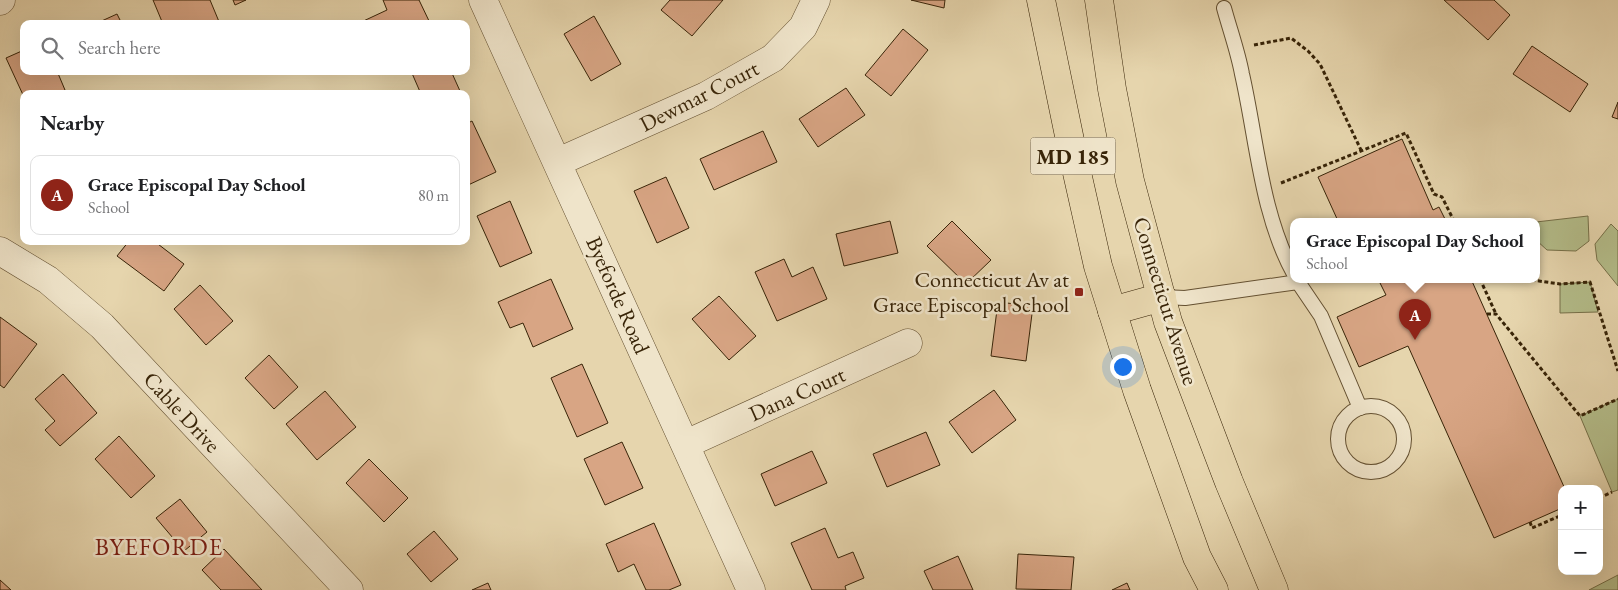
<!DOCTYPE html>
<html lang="en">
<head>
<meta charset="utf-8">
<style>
	body { margin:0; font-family:"EB Garamond",serif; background:#f6f6f6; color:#202124 }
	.controls { position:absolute; right:15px; bottom:15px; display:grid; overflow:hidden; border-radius:10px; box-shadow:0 5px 20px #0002 }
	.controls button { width:45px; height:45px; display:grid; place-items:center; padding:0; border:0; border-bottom:1px solid #e0e0e0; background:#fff; color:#202124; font:25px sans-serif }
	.you { position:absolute; left:1122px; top:366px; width:18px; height:18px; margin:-12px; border:4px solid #fff; border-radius:50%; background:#1a73e8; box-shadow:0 0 0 8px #1a73e833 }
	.badge { display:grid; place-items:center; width:32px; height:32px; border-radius:50%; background:#8f2418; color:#fff; font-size:16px; font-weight:700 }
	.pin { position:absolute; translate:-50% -41px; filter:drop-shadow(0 1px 2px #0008) }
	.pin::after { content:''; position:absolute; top:26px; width:18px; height:15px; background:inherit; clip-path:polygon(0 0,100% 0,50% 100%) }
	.popup { position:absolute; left:1290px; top:218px; width:250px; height:65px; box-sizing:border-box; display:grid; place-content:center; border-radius:10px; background:#fff; filter:drop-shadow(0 1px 4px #0005); font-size:16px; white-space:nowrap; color:#757577 }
	.popup b { font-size:19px; color:#202124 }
	.popup::after { content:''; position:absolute; left:50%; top:100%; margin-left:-10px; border:10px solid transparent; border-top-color:#fff }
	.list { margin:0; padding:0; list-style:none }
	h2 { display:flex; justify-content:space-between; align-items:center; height:65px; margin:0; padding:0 20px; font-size:21px }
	h2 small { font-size:16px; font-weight:400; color:#757577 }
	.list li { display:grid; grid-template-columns:32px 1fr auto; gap:15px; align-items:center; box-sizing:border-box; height:80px; margin:0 10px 10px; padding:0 10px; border:1px solid #e0e0e0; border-radius:10px }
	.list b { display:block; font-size:19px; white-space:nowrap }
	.list p { margin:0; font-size:16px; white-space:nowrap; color:#757577 }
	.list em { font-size:16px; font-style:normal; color:#757577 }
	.icon { flex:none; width:28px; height:28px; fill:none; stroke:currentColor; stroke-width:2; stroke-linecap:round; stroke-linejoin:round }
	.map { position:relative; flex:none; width:1618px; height:590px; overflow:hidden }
	.search { position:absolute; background:#fff; box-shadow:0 5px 20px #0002; left:20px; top:20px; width:450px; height:55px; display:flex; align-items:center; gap:12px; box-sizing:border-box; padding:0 18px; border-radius:10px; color:#757577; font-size:19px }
	.panel { position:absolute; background:#fff; box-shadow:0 5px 20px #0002; left:20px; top:90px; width:450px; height:155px; border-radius:10px }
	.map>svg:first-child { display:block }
	.green { fill:#b4bd8a; stroke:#767049 }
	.building { fill:#d8a584; stroke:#382408 }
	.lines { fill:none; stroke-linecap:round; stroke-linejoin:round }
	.service-casing { stroke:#645031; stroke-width:16 }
	.minor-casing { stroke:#645031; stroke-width:29 }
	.primary-casing { stroke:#382408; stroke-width:29 }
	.path { stroke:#382408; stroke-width:3; stroke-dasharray:4 2.5; stroke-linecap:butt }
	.service { stroke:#efe4ca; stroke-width:14 }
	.minor { stroke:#efe4ca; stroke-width:28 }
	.primary { stroke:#e6d5ad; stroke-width:28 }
	.poi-dot { fill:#8f2418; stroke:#efe4ca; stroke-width:2 }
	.labels { text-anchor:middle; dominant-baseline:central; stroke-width:5; stroke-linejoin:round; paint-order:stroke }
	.shield { fill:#efe4ca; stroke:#6f5e42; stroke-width:1 }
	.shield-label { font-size:21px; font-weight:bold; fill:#382408 }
	.street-label { font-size:22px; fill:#382408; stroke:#efe4ca }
	.poi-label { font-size:22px; fill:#382408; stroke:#efe4ca; text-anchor:end }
	.neighbourhood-label { font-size:24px; letter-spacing:1px; fill:#7a1f14; stroke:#efe4ca }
</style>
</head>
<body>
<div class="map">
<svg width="1618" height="590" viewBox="0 0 1618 590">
	<rect width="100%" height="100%" fill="#e6d5ad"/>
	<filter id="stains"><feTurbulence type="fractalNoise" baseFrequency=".004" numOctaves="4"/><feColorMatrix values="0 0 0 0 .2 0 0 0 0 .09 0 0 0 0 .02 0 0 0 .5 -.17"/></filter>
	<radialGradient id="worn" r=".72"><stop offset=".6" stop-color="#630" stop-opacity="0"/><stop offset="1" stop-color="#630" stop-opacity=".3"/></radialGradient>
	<!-- green -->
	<g class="green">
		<polygon points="1588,216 1589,241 1576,251 1547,250 1536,240 1536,222"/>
		<polygon points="1611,224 1618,231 1618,286 1597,260 1595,244"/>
		<polygon points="1590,282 1598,312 1560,313 1560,284"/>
		<polygon points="1618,399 1618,490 1612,492 1580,416"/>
		<polygon points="1618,575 1618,590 1589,590"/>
	</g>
	<!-- building -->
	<g class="building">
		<polygon points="153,0 210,0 220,24 163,24"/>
		<polygon points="233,0 246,0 235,5"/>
		<polygon points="383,0 419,0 430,23 357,24 387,10"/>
		<polygon points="670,0 723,0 692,36 661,10"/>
		<polygon points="911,0 945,0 944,8"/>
		<polygon points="1444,0 1494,0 1510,15 1488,40"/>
		<polygon points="117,14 122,24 95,24"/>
		<polygon points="594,16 621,64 591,81 564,34"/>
		<polygon points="903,29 928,50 891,96 865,75"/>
		<polygon points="1532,46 1588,84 1570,112 1513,74"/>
		<polygon points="24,50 24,71 57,71 65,90 58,94 24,94 24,97 6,58"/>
		<polygon points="411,71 451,71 460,91 454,94 421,94"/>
		<polygon points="846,88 865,115 818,147 799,119"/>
		<polygon points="1618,102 1618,119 1612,117"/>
		<polygon points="472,121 496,172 466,186 466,124"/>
		<polygon points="763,131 777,162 714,190 700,159"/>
		<polygon points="1402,139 1433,210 1439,207 1446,221 1338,221 1318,177"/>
		<polygon points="666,177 689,228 657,243 634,191"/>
		<polygon points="510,201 532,253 500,267 477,216"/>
		<polygon points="890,221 898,253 844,266 836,234"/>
		<polygon points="952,221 991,260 966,284 927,246"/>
		<polygon points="129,241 154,241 184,264 164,291 117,256"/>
		<polygon points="784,259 792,277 813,267 827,299 777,321 755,272"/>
		<polygon points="551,279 573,329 533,347 523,323 510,328 498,302"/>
		<polygon points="1378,279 1471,279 1565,489 1562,489 1562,508 1494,538 1408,346 1359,367 1337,317 1386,295"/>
		<polygon points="200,285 233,321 206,345 174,309"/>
		<polygon points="719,296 756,336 729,360 692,319"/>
		<polygon points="998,302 1033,306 1026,361 991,356"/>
		<polygon points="0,317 37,344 4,388 0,385"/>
		<polygon points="269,355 298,387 274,409 245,378"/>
		<polygon points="582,364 608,423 577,437 551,378"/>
		<polygon points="63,374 97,413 60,446 45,430 55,421 35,399"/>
		<polygon points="994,390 1016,420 972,453 949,422"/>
		<polygon points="325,391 356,427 317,460 286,424"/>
		<polygon points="926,432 940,465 887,487 873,454"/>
		<polygon points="119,436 155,476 131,498 95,459"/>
		<polygon points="622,442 643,488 605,505 584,459"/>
		<polygon points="812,451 827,483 775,506 761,474"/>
		<polygon points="369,459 408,498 384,522 346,483"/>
		<polygon points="180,499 207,532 184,551 156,518"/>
		<polygon points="654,523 681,585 669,590 646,590 634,564 618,572 606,544"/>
		<polygon points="825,528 838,558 853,552 864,578 845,586 846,590 812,590 791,543"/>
		<polygon points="434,531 458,559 431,582 407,554"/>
		<polygon points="224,549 262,590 221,590 202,570"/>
		<polygon points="1018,554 1074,557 1071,590 1016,589"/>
		<polygon points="958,556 973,590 933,590 924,571"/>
		<polygon points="0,580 11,590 0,590"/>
		<polygon points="488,583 491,590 472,590"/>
		<polygon points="1127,583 1130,590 1112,590"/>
	</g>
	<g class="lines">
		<defs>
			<g id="service">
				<path d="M1224,8C1230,30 1238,52 1242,74C1257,140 1261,214 1294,274"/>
				<polyline points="1296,279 1321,316 1360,408"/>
				<polyline points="1162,297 1185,298 1298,282"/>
				<circle cx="1371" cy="439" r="33"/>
			</g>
			<g id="minor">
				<polyline points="483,0 751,590"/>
				<polyline points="0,1 1,0"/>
				<polyline points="558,162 706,96 773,58 803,27 816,0"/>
				<polyline points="0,251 48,280 102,326 349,590"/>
				<polyline points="686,444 908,343"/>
			</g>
			<g id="primary">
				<polyline points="1041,0 1073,155 1098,266 1137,390 1197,557 1214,590"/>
				<polyline points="1099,0 1112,89 1130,181 1168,322 1229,482 1274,590"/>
				<polyline points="1112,311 1162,297"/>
			</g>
		</defs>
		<!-- service casing -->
		<use href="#service" class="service-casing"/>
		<!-- minor casing -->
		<use href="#minor" class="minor-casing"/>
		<!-- primary casing -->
		<use href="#primary" class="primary-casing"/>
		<!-- path -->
		<g class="path">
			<polyline points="1254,45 1291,38 1308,51 1320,64 1361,150"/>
			<polyline points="1281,183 1406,133 1434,194 1442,197 1454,221"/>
			<polyline points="1480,279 1496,314"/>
			<polyline points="1525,279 1560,284 1590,282 1618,371"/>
			<polyline points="1487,314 1496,314 1580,416 1618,399"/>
			<polyline points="1599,498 1612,492"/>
			<polyline points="1530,522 1532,528 1562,515"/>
		</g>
		<!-- service -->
		<use href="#service" class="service"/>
		<!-- minor -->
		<use href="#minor" class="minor"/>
		<!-- primary -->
		<use href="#primary" class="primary"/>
	</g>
	<!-- markers -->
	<rect class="poi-dot" x="1074" y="287" width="10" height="10" rx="2.5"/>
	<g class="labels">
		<!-- shield labels -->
		<rect class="shield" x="1030.5" y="137.5" width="85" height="37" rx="4"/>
		<g class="shield-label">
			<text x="1073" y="156">MD 185</text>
		</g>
		<!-- street labels -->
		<g class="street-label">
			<text transform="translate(699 96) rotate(-27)">Dewmar Court</text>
			<text transform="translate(618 295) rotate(66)">Byeforde Road</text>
			<text transform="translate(1166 301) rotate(73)">Connecticut Avenue</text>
			<text transform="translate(797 394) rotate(-24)">Dana Court</text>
			<text transform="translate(182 412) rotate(47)">Cable Drive</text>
		</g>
		<!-- poi labels -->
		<g class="poi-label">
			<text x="1069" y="279">Connecticut Av at<tspan x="1069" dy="25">Grace Episcopal School</tspan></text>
		</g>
		<!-- neighbourhood labels -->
		<g class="neighbourhood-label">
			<text x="159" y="546">BYEFORDE</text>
		</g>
	</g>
	<rect width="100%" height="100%" filter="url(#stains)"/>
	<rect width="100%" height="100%" fill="url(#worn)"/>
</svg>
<div class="controls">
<button>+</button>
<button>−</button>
</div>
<div class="you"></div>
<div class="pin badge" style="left:1415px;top:340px">A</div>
<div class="popup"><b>Grace Episcopal Day School</b>School</div>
<div class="search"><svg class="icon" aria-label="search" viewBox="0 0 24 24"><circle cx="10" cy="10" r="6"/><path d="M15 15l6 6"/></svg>Search here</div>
<section class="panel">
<h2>Nearby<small></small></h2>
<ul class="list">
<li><span class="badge">A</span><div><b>Grace Episcopal Day School</b><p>School</p></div><em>80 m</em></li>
</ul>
</section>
</div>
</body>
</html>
